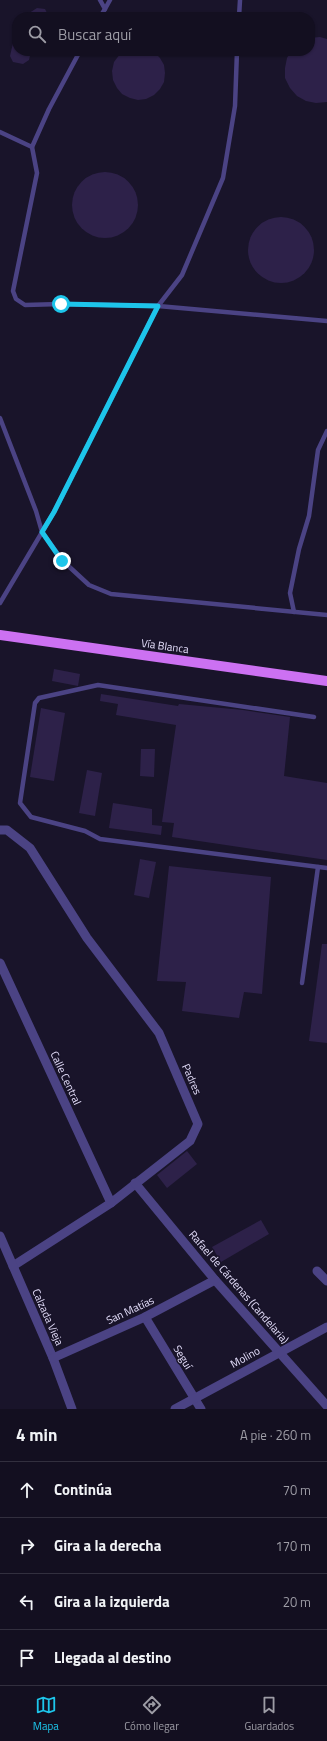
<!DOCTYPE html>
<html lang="es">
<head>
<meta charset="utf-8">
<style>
	body { margin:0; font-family:"Titillium Web",sans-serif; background:#1c1829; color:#f1f3f6 }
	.stop { position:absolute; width:12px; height:12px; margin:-9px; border:3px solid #1dc5ea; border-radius:50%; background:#fff }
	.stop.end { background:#1dc5ea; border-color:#fff; box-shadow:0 1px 4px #0008 }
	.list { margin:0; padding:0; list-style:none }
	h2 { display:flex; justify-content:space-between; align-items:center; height:52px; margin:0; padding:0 16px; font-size:17px }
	h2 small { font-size:13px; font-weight:400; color:#9d9ca5 }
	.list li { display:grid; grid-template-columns:26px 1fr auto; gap:12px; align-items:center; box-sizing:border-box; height:56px; padding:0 16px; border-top:1px solid #322f3e }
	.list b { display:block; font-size:15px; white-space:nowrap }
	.list em { font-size:13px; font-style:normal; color:#9d9ca5 }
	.icon { flex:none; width:22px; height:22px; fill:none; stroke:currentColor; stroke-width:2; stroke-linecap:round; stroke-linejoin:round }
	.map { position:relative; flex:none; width:327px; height:1409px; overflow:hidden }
	.search { position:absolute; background:#130f20; box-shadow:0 1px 3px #0004; left:12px; right:12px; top:12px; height:44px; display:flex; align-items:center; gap:10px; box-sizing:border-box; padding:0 14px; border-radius:16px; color:#9d9ca5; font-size:15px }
	.sheet { height:276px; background:#130f20 }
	nav { display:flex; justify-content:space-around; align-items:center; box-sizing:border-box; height:56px; border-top:1px solid #322f3e; background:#130f20; font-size:11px; color:#9d9ca5 }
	nav a { display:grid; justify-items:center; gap:2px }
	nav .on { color:#1dc5ea }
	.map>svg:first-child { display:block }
	.building { fill:#2d2149 }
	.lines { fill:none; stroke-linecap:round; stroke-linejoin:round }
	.lane { stroke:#4b4384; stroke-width:4.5 }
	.street { stroke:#4b4384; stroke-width:9 }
	.primary { stroke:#cc71f2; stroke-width:10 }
	.route { stroke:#1dc5ea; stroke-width:5 }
	.labels { text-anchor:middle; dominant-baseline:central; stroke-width:3; stroke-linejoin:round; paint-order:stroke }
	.street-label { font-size:11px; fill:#e5dffc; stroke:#19142a }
</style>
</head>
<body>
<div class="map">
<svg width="327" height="1409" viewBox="0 0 327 1409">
	<rect width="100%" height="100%" fill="#19142a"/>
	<!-- building -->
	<g class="building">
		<polygon points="37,8 45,9 49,17 23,17"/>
		<polygon points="15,34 17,34 17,51 31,51 29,60 23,64 13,62 10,56"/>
		<polygon points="320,37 327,39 327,102 316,103 306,101 297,96 290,88 285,78 285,68 287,58 291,51 310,51 310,38"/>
		<polygon points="124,51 153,51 160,58 164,65 165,73 164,82 160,89 154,95 146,99 138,100 130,98 122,94 117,88 113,80 112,71 114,62 120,54"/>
		<circle cx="105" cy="205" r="33"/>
		<circle cx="281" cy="250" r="33"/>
		<polygon points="54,669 80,674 78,686 52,681"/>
		<polygon points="101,694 178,706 179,704 243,710 290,717 284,776 327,783 327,860 172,837 174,823 162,822 176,725 116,715 118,704 100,701"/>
		<polygon points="41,708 65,713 54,781 30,777"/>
		<polygon points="141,749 155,749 154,777 140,776"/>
		<polygon points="87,770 102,773 95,816 79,813"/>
		<polygon points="113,803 152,809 152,825 162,826 161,835 109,828"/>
		<polygon points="140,859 156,862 149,898 134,895"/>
		<polygon points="169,866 271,877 262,994 244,992 239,1018 182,1011 186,982 157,981"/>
		<polygon points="322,944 327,944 327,1043 309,1041"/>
		<polygon points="187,1151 197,1164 167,1188 157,1175"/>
		<polygon points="261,1220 269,1234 221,1262 212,1247"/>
	</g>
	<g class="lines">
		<!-- lane -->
		<g class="lane">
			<polyline points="105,9 110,0"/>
			<polyline points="100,17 105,9 100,0"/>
			<polyline points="239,17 240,0"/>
			<polyline points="0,132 32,147 49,109 80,51"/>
			<polyline points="32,147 37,173 13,291 16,299 25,305 61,304 158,306 327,321"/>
			<polyline points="0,418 36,511 42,532 63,561 89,585 111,594 327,615"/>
			<polyline points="0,603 54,512 158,306 182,275 223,178 235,106 237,51"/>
			<polyline points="294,612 290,593 299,549 309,516 318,450 327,431"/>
			<polyline points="314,717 98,685 39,698 35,703 20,803 31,817 85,831 100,839 327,868"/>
			<polyline points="302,983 318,867"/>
		</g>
		<!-- street -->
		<g class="street">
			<polyline points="0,830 7,830 30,848 87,938 159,1033 198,1124 190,1141 111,1203 13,1266"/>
			<polyline points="0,963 111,1203"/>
			<polyline points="135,1183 215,1280 327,1406"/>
			<polyline points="0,1236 53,1358 72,1409"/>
			<polyline points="317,1271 327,1281"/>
			<polyline points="145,1317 201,1409"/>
			<polyline points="53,1358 145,1317 215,1280"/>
			<polyline points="175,1409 327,1327"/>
		</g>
		<!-- primary -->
		<polyline class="primary" points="0,635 327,681"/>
	</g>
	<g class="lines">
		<!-- route -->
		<polyline class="route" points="61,304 158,306 54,512 42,532 62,561"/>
	</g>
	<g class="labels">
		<!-- street labels -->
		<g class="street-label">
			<text transform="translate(165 646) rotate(8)">Vía Blanca</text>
			<text transform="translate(66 1078) rotate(65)">Calle Central</text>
			<text transform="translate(192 1079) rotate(66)">Padres</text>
			<text transform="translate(239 1287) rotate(49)">Rafael de Cárdenas (Candelaria)</text>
			<text transform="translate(130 1310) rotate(-25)">San Matías</text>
			<text transform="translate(48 1317) rotate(66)">Calzada Vieja</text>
			<text transform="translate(183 1357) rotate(59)">Seguí</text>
			<text transform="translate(245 1357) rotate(-29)">Molino</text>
		</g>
	</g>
</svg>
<div class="stop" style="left:61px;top:304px"></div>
<div class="stop end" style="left:62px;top:561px"></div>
<div class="search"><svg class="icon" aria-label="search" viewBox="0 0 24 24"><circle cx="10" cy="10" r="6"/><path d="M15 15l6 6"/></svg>Buscar aquí</div>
</div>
<section class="sheet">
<h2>4 min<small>A pie · 260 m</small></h2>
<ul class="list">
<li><svg class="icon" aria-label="ahead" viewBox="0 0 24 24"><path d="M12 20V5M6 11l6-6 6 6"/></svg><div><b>Continúa</b></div><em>70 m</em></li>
<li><svg class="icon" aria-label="right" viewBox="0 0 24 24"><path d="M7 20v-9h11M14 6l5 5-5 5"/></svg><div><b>Gira a la derecha</b></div><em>170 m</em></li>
<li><svg class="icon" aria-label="left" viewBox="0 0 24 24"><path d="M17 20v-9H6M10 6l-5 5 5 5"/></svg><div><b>Gira a la izquierda</b></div><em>20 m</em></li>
<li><svg class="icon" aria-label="arrive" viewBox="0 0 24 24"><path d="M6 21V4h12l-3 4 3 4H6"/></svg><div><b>Llegada al destino</b></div></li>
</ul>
</section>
<nav>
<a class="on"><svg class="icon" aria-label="map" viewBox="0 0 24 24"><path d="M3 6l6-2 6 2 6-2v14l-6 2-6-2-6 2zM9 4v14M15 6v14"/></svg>Mapa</a>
<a><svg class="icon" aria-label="directions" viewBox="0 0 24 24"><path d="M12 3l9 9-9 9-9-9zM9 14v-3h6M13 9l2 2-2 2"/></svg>Cómo llegar</a>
<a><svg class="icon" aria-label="saved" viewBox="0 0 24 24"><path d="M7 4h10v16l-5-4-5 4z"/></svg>Guardados</a>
</nav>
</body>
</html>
